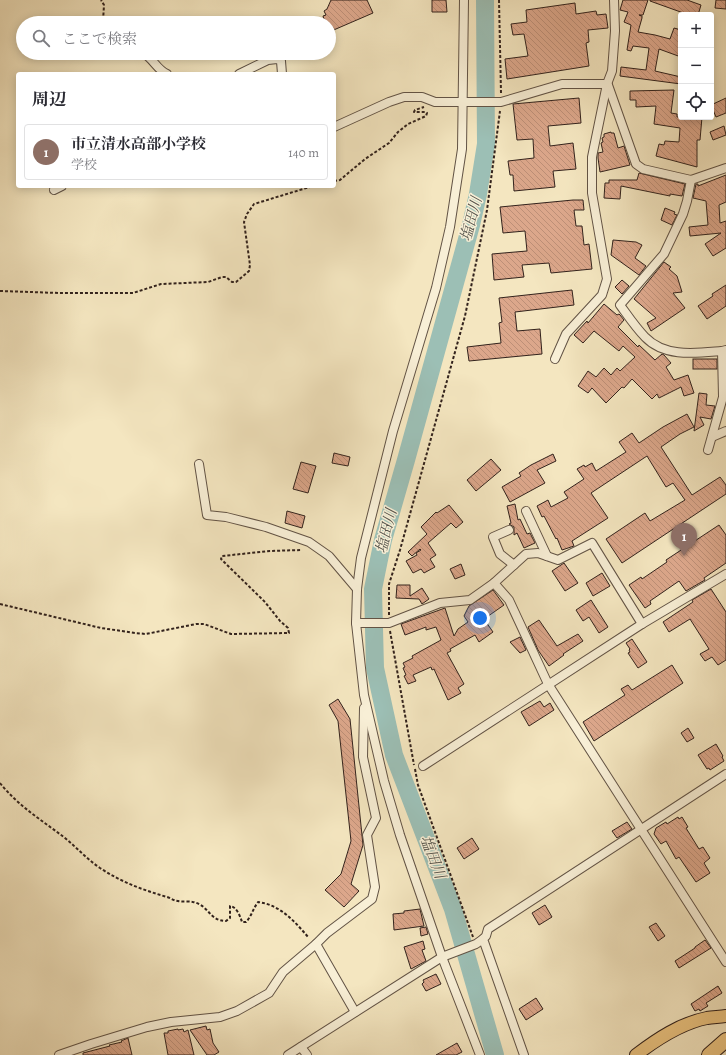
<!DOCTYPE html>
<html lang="ja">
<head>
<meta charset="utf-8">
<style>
	body { margin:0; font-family:Alegreya,"Noto Serif JP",serif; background:#f7f7f7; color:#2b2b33 }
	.controls { position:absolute; right:12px; top:12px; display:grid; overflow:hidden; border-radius:4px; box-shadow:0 2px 10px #0003 }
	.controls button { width:36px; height:36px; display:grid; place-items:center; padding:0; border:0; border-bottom:1px solid #e1e1e2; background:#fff; color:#2b2b33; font:20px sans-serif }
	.you { position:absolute; left:480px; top:618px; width:14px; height:14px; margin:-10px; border:3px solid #fff; border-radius:50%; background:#1a73e8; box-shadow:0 0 0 6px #1a73e833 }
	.badge { display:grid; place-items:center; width:26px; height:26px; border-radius:50%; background:#0b8043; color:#fff; font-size:13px; font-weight:700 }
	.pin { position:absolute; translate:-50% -33px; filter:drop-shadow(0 1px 2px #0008) }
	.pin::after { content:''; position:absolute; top:21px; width:14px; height:12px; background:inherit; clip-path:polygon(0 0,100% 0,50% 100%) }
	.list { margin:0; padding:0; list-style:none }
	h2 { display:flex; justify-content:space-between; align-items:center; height:52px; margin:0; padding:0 16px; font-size:17px }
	h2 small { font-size:13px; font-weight:400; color:#7c7c81 }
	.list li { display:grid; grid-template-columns:26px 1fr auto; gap:12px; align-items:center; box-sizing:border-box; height:56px; margin:0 8px 8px; padding:0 8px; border:1px solid #e1e1e2; border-radius:4px }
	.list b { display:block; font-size:15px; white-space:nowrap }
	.list p { margin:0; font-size:13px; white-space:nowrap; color:#7c7c81 }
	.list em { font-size:13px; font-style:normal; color:#7c7c81 }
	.icon { flex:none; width:22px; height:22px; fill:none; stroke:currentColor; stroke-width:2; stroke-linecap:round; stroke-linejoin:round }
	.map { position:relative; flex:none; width:726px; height:1055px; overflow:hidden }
	.search { position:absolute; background:#fff; box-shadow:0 2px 10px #0003; left:16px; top:16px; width:320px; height:44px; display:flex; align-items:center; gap:10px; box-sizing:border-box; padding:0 14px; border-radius:22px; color:#7c7c81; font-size:15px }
	.panel { position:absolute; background:#fff; box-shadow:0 2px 10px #0003; left:16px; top:72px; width:320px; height:116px; border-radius:4px }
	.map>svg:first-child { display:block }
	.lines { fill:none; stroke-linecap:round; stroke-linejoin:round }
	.river { stroke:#9cbfb5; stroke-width:18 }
	.building { fill:url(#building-back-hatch); stroke:#32221c }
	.minor-casing { stroke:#625345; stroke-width:10 }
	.primary-casing { stroke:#32221c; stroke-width:14 }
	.motorway-casing { stroke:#32221c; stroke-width:16 }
	.path { stroke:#32221c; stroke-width:2; stroke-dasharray:3 2; stroke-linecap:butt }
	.minor { stroke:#f8efd6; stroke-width:8 }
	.primary { stroke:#eac380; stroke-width:12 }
	.motorway { stroke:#eac380; stroke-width:14 }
	.labels { text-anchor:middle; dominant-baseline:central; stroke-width:3; stroke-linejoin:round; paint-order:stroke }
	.water-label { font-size:15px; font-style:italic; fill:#52514a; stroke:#f8efd6 }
</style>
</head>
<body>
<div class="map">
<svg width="726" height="1055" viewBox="0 0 726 1055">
	<defs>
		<pattern id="building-back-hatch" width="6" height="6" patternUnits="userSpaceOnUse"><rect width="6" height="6" fill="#dca78b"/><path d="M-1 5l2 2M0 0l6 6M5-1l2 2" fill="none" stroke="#bd8f77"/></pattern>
	</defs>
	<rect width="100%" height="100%" fill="#f4e6c0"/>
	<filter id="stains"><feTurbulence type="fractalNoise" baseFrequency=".005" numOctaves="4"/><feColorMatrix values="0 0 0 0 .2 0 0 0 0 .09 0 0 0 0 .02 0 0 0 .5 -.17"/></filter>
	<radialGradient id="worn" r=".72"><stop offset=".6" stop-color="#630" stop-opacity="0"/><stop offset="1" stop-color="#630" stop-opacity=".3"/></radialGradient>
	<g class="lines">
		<!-- river -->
		<polyline class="river" points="485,0 486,144 478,194 471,225 406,460 383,540 373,589 375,668 394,755 453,909 495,1055"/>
	</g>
	<!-- building -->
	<g class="building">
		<polygon points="331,0 367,0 373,13 329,32 329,23 325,23 323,16 326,15 324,11 327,9"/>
		<polygon points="432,0 446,0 447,12 432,12"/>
		<polygon points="623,0 648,0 643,15 639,15 642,16 642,18 638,32 655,35 670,39 674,28 681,30 681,57 659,49 655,71 681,77 681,84 620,76 621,67 646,70 649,48 633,46 631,51 627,50 631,25 624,22 628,12 620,10"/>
		<polygon points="650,0 687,0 701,5 698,15 689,15 650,1"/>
		<polygon points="716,0 726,0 726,9 715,8"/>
		<polygon points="575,3 576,14 596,11 597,15 606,14 608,28 588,30 589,42 586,43 589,66 507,79 505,59 528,56 524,34 513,35 511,24 527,22 526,10"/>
		<polygon points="674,90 671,113 677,114 677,117 702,117 700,140 697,140 697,167 656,156 659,144 664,145 665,141 679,142 680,128 654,124 656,106 636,107 636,100 630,100 630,91"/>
		<polygon points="579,98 581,123 548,126 550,146 573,143 576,169 553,171 555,187 514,191 513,175 510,175 508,161 534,158 533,139 517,140 513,104"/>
		<polygon points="726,98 726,113 716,117 711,105"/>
		<polygon points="724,126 726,135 713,140 710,132"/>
		<polygon points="611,132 611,133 614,133 618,148 624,146 630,165 600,172 598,158 598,153 603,152 601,143 603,142 602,138 604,137 604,134"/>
		<polygon points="639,173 685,184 682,196 670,194 670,196 621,186 620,199 604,198 605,183 609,183 609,180 637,180"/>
		<polygon points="726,175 726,202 719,205 720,223 726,221 726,248 713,256 705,244 721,233 690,236 689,227 708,225 706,201 693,198 696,184 698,184 698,186"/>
		<polygon points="573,200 583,200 584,210 574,210 576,226 582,226 584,245 589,244 592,269 551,273 549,263 522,265 524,277 494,280 492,254 527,251 525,231 503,233 500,207"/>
		<polygon points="665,208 675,212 674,214 677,215 672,225 661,220"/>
		<polygon points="613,240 636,242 642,245 635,258 646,266 639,275 611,255"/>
		<polygon points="664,262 671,267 669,269 677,276 682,292 673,293 685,308 651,331 647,323 656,318 634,299"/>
		<polygon points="622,280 629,286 622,294 615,287"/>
		<polygon points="726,285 726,306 707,319 698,306 713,296 712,294"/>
		<polygon points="572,290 574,305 515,312 517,331 540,329 542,354 469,361 467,347 501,343 499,323 502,322 499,298"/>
		<polygon points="604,304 617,315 619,314 620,315 624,320 618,327 638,347 639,345 655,360 662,354 664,355 671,363 666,367 674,380 688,375 694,393 684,396 681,387 659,398 657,394 652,399 632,379 624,388 622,387 606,403 592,388 588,393 578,386 588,371 596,377 604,368 611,375 617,368 620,371 635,357 623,346 619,351 594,331 583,343 574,335 587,321 588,323"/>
		<rect x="693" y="359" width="24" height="10"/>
		<polygon points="699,393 707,394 706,405 715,406 711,419 700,417 704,425 694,431"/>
		<polygon points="687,414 694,427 680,434 661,447 692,495 720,477 726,485 726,494 622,563 606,539 645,513 650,521 685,500 673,483 666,487 647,456 591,493 608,518 572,541 574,546 562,550 557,538 556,539 544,516 542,517 537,506 548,500 551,507 568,498 564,492 584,479 577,469 584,465 585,467 592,463 596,471 626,452 619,442 632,433 639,443 663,427"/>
		<polygon points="334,453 350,457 348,466 332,463"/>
		<polygon points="553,454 556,461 537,470 545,483 510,502 502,487 521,476 519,473 531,465"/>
		<polygon points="491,459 501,470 476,491 467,480"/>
		<polygon points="301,462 316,466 308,493 293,489"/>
		<polygon points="515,504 518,520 520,519 527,534 530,533 535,543 524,548 517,533 514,535 514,527 509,524 511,523 507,506"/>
		<polygon points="449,505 463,522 456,528 451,523 428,543 436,555 430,559 435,567 424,573 421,569 413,573 406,561 417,555 416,553 421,550 420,549 412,556 408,552 427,534 421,527 436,512 437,513"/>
		<polygon points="287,511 305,516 302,528 285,523"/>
		<polygon points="719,525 726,535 726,563 704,578 705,580 686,591 679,581 650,601 651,604 645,608 629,585 641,577 642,579 667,562 666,560"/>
		<polygon points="564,563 578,583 565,591 552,571"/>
		<polygon points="461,564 465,575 455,579 450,569"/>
		<polygon points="602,573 610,586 593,596 586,583"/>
		<polygon points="397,585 410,585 410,596 422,588 429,599 422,604 419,599 396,598"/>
		<polygon points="711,589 726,612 726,660 718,665 712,657 705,661 700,654 709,649 690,619 669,632 663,622 693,602 692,600"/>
		<polygon points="493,590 504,605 484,619 493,632 479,642 475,635 450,649 451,651 447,653 464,684 458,688 461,693 448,700 434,669 432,670 431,667 413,675 416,681 408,684 404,676 406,675 403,668 405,667 403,663 413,658 412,656 441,640 436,627 426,630 426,627 405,635 401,624 445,608 454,636 458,629 468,622 464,616 469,606"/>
		<polygon points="591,600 608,627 599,633 589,617 583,621 576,610"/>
		<polygon points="539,620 557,646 578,634 583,641 563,654 564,655 549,666 538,650 528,627"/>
		<polygon points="520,637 526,650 520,653 510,642"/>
		<polygon points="632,639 647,662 638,668 628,653 630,652 629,650 630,649 626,643"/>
		<polygon points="672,665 683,683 594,741 583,722 625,695 621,689 628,685 632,690"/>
		<polygon points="338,699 350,719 363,845 351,884 359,891 344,907 325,890 341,874 351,841 338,721 329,705"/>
		<polygon points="540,701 544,707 550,703 554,710 529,726 521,712"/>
		<polygon points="688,728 694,738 687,742 681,733"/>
		<polygon points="716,744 723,756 722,757 724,761 710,770 709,768 707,769 698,755"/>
		<polygon points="678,817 679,819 682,817 688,827 686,828 699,849 703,847 710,858 704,863 710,873 696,882 679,857 676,859 666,841 661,844 654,834 656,828 666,822 667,824"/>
		<polygon points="627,822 632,829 617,838 612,831"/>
		<polygon points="472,838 479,849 464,859 457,848"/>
		<polygon points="545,905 552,917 539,925 532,913"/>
		<polygon points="420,909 424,926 394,930 393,914 404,913 404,911"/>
		<polygon points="656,923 665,936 658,941 649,927"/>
		<polygon points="426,927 428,934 421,936 420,928"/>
		<polygon points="705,940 711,948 679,968 675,961 695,948 695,947"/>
		<polygon points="423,941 425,949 422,950 426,961 411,969 404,947"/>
		<polygon points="436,974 441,984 426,991 422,984 424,982 423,980"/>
		<polygon points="718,986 722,993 706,1003 708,1006 700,1011 699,1009 695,1011 691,1004"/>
		<polygon points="536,998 543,1009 526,1020 519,1009"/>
		<polygon points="206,1026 207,1030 210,1029 213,1043 219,1052 214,1055 207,1055 190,1030"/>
		<polygon points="178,1029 178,1030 183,1029 184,1032 188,1030 194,1055 168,1055 164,1033 168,1033 168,1031"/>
		<polygon points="128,1038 132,1055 83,1055 83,1053 110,1046 109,1045 122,1042 121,1041"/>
		<polygon points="457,1043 462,1052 456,1055 436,1055"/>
	</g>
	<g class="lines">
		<defs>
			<g id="minor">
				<polyline points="464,0 462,149 450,227 436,288 393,431 361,558 357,589 356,623 364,695 384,781 400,835 442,957 480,1055"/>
				<path d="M143,53C153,58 157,70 167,74"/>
				<polyline points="239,74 268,60 277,59 281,61 282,74"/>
				<polyline points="608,85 636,164 643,169 691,180 726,168"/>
				<polyline points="334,127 389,102 404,97 422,97 435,102 501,102 562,84 607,84"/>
				<path d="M691,180L687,201L683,214L664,254L620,305C628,316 636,328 645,337C665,358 697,353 722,351L726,350"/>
				<polyline points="54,190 62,186"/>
				<polyline points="555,359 566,334 602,295 607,279 592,193 592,157 607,84 612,71 615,31 614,0"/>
				<polyline points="712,437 726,431"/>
				<polyline points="708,450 723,397 722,351"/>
				<polyline points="199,464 207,515 226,517 266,527 309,542 329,556 357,589"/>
				<polyline points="526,511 547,556"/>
				<polyline points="509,530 493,537 500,554 514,565"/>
				<polyline points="494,583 526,554 538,553 558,560 592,543 642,624"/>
				<polyline points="356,623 389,623 440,603 470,600 494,583 509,600 548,684 726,962"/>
				<polyline points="423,766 642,624 726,574"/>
				<polyline points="355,1012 316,944 327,933 372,899 375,887 367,835 376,818 363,757 364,708"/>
				<polyline points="301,1047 307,1055"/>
				<polyline points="59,1055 91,1044 147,1027 171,1022 220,1017 237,1011 269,993 283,972 316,944"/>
				<polyline points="288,1055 442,957 476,944 483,939"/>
				<polyline points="524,1055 483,939 486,936 488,929 726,774"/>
			</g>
			<path id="primary" d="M636,1055C657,1039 681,1023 707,1018C713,1017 720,1017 726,1016"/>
			<polyline id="motorway" points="709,1055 726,1040"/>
		</defs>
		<!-- minor casing -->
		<use href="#minor" class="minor-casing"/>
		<!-- primary casing -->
		<use href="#primary" class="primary-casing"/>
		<!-- motorway casing -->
		<use href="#motorway" class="motorway-casing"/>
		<!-- path -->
		<g class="path">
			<polyline points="499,0 501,93"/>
			<polyline points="99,23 103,21 104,5 101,0"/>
			<polyline points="334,181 340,180 365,159 389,143 398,132 408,124 426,116 427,113 425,112 414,112 415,110 424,107"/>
			<polyline points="0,291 59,293 133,293 161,284 208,282 222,277 226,277 232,282 236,282 249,271 250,265 244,222 247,214 254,204 313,186"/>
			<polyline points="0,604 101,628 135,633 146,634 196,624 204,624 231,634 289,633 288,628 280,621 265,602 221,559 222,556 270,551 302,550"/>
			<polyline points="389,615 389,584 400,550 465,316 487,210 500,111"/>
			<polyline points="390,631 414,765"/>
			<polyline points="415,769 418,785 473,937"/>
			<path d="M0,783C18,806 43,821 65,838C77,848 87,859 100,868C121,882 143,890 167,897C171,898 174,901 178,901C183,902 189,901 193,902C209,905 209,921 226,921L230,918V906C237,907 240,916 242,922H246C251,917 253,909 258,902C281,905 295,922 309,938"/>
		</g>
		<!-- minor -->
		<use href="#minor" class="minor"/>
		<!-- primary -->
		<use href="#primary" class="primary"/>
		<!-- motorway -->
		<use href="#motorway" class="motorway"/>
	</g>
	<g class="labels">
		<!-- water labels -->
		<g class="water-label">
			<text transform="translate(471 219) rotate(-75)">塩田川</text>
			<text transform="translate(386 531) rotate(-76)">塩田川</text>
			<text transform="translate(433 857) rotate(69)">塩田川</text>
		</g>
	</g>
	<rect width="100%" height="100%" filter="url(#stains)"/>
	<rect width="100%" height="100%" fill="url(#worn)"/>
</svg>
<div class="controls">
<button>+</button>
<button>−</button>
<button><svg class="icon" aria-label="locate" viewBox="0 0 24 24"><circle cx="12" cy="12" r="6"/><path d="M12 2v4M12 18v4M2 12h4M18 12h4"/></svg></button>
</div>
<div class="you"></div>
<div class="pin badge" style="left:684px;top:556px;background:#8d6e63">1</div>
<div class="search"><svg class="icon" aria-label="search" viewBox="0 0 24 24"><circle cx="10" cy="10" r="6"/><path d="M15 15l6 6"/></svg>ここで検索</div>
<section class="panel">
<h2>周辺<small></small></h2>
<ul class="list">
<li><span class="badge" style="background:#8d6e63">1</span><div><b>市立清水高部小学校</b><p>学校</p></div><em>140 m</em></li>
</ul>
</section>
</div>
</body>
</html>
